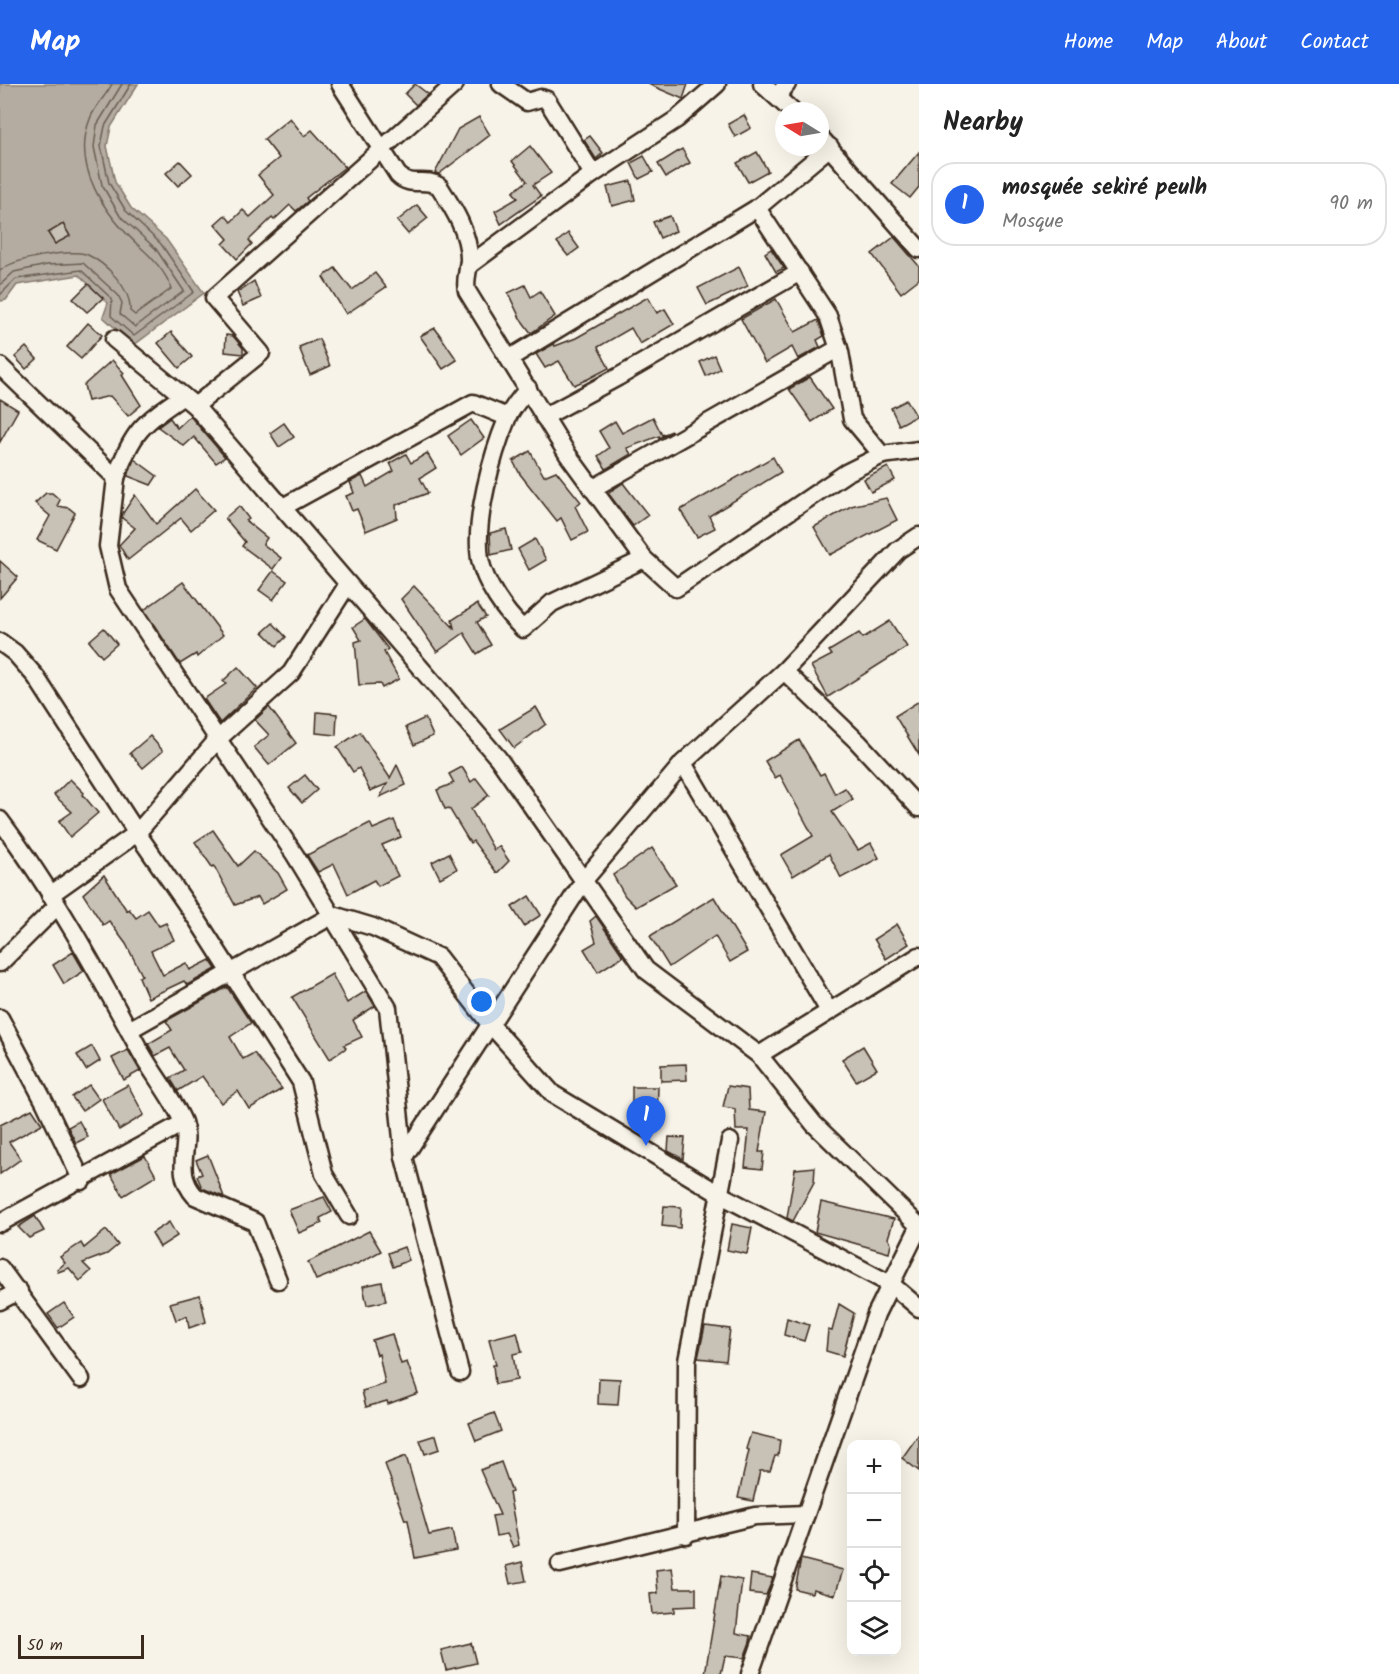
<!DOCTYPE html>
<html lang="en">
<head>
<meta charset="utf-8">
<style>
	body { margin:0; font-family:Kalam,sans-serif; background:#f6f6f6; color:#222 }
	.controls { position:absolute; right:18px; bottom:18px; display:grid; overflow:hidden; border-radius:12px; box-shadow:0 6px 24px #0002 }
	.controls button { width:54px; height:54px; display:grid; place-items:center; padding:0; border:0; border-bottom:2px solid #e0e0e0; background:#fff; color:#222; font:30px sans-serif }
	.compass { position:absolute; left:775px; top:18px; width:54px; height:54px; border-radius:50%; background:#fff; box-shadow:0 6px 24px #0002; rotate:281deg }
	.scale { position:absolute; left:18px; bottom:15px; width:126px; box-sizing:border-box; padding-left:6px; border:3px solid #3b2a1e; border-top:0; font-size:16px; line-height:21px; white-space:nowrap; color:#3b2a1e; -webkit-text-stroke:4px #f7f3e8; paint-order:stroke }
	.you { position:absolute; left:482px; top:918px; width:21px; height:21px; margin:-15px; border:4px solid #fff; border-radius:50%; background:#1a73e8; box-shadow:0 0 0 9px #1a73e833 }
	.badge { display:grid; place-items:center; width:39px; height:39px; border-radius:50%; background:#2563eb; color:#fff; font-size:20px; font-weight:700 }
	.pin { position:absolute; translate:-50% -50px; filter:drop-shadow(0 2px 3px #0008) }
	.pin::after { content:''; position:absolute; top:32px; width:21px; height:18px; background:inherit; clip-path:polygon(0 0,100% 0,50% 100%) }
	.list { margin:0; padding:0; list-style:none }
	h2 { display:flex; justify-content:space-between; align-items:center; height:78px; margin:0; padding:0 24px; font-size:26px }
	h2 small { font-size:20px; font-weight:400; color:#767676 }
	.list li { display:grid; grid-template-columns:39px 1fr auto; gap:18px; align-items:center; box-sizing:border-box; height:84px; margin:0 12px 12px; padding:0 12px; border:2px solid #e0e0e0; border-radius:24px }
	.list b { display:block; font-size:22px; white-space:nowrap }
	.list p { margin:0; font-size:20px; white-space:nowrap; color:#767676 }
	.list em { font-size:20px; font-style:normal; color:#767676 }
	.icon { flex:none; width:33px; height:33px; fill:none; stroke:currentColor; stroke-width:2; stroke-linecap:round; stroke-linejoin:round }
	.map { position:relative; flex:none; width:919px; height:1590px; overflow:hidden }
	header { display:flex; align-items:center; gap:36px; box-sizing:border-box; height:84px; padding:0 30px; background:#2563eb; color:#fff }
	header strong { font-size:28px }
	nav { display:flex; gap:33px; margin-inline-start:auto; font-size:21px }
	main { display:flex }
	aside { flex:1; background:#fff }
	.map>svg:first-child { display:block }
	.water { fill:#b4aca0; stroke:#84786c; stroke-width:1.5 }
	.lines { fill:none; stroke-linecap:round; stroke-linejoin:round }
	.shore { stroke:#6b5e52; stroke-width:1.5 }
	.building { fill:#c8c1b6; stroke:#3b2a1e; stroke-width:1.5 }
	.minor-casing { stroke:#3b2a1e; stroke-width:21 }
	.minor { stroke:#f7f3e8; stroke-width:16 }
</style>
</head>
<body>
<header>
<strong>Map</strong>
<nav><a>Home</a><a>Map</a><a>About</a><a>Contact</a></nav>
</header>
<main>
<div class="map">
<svg width="919" height="1590" viewBox="0 0 919 1590">
	<rect width="100%" height="100%" fill="#f7f3e8"/>
	<filter id="ink" filterUnits="userSpaceOnUse"><feTurbulence type="fractalNoise" baseFrequency=".0167" numOctaves="2"/><feDisplacementMap in="SourceGraphic" scale="12" xChannelSelector="R" yChannelSelector="G"/><feConvolveMatrix kernelMatrix="1 2 1 2 8 2 1 2 1" color-interpolation-filters="sRGB"/></filter>
	<g filter="url(#ink)">
		<!-- water -->
		<polygon class="water" points="0,0 138,0 111,43 107,62 115,98 131,124 166,155 204,209 134,261 103,233 108,219 79,191 17,201 6,216 0,217"/>
		<g class="lines">
			<!-- shore -->
			<g class="shore">
				<path d="M0,187C13,174 68,166 86,170C106,179 132,205 130,227L135,231L171,205C168,190 150,171 138,161C105,130 71,83 90,35C94,23 106,12 112,0"/>
				<polyline points="0,201 14,188 47,181 83,179 118,211 122,219 120,230 135,243 184,207 156,165 120,132 102,101 94,63 97,41 122,0"/>
				<polyline points="0,211 16,195 81,186 112,215 111,232 134,252 194,208 161,160 126,127 109,99 101,62 105,42 131,0"/>
			</g>
		</g>
		<!-- building -->
		<g class="building">
			<polygon points="415,0 428,10 416,21 405,10"/>
			<polygon points="648,0 688,0 683,15"/>
			<polygon points="744,31 751,44 735,53 728,40"/>
			<polygon points="479,33 490,51 439,90 435,89 458,45"/>
			<polygon points="290,34 304,52 312,46 345,83 306,114 308,117 296,127 290,121 274,136 272,134 249,156 252,160 237,175 223,160 228,155 215,140 225,131 231,138 243,126 250,133 274,111 258,91 279,74 264,55"/>
			<polygon points="590,52 603,69 596,75 584,56"/>
			<polygon points="530,62 551,89 533,101 541,112 501,140 495,127 518,114 513,108 527,97 512,77"/>
			<polygon points="682,65 690,79 666,93 658,80"/>
			<polygon points="757,68 768,87 748,98 737,79"/>
			<polygon points="919,68 919,103 910,114 892,100"/>
			<polygon points="644,72 653,88 639,95 631,79"/>
			<polygon points="180,77 192,90 178,102 166,89"/>
			<polygon points="631,97 635,116 612,122 607,103"/>
			<polygon points="417,121 428,134 408,150 397,137"/>
			<polygon points="670,132 676,147 660,154 653,138"/>
			<polygon points="63,140 70,152 55,160 48,149"/>
			<polygon points="568,149 579,164 568,172 557,158"/>
			<polygon points="894,153 919,182 919,195 901,209 872,170"/>
			<polygon points="771,165 784,184 776,188 765,169"/>
			<polygon points="739,183 748,202 707,221 698,204"/>
			<polygon points="335,184 352,206 375,189 386,203 346,230 323,193"/>
			<polygon points="254,197 261,214 243,222 237,208"/>
			<polygon points="88,200 103,214 87,228 73,215"/>
			<polygon points="525,201 531,213 540,207 555,232 531,249 520,234 508,209"/>
			<polygon points="648,213 657,229 665,225 674,240 640,260 631,244 598,263 609,284 588,295 574,301 559,277 545,284 536,270 554,260 555,262 576,254"/>
			<polygon points="776,215 795,248 818,236 824,252 817,256 820,263 798,275 792,263 765,279 741,235"/>
			<polygon points="88,239 102,251 81,275 67,263"/>
			<polygon points="435,244 457,276 443,285 420,252"/>
			<polygon points="171,248 192,273 179,284 158,259"/>
			<polygon points="226,251 233,252 243,264 243,270 225,268"/>
			<polygon points="319,255 330,282 310,291 299,263"/>
			<polygon points="26,263 37,275 26,285 15,273"/>
			<polygon points="714,271 720,285 706,292 700,278"/>
			<polygon points="112,276 124,289 122,291 141,321 128,332 110,312 88,317 84,301"/>
			<polygon points="810,293 832,325 812,338 789,305"/>
			<polygon points="0,315 18,326 0,358"/>
			<polygon points="907,316 916,332 899,341 891,324"/>
			<polygon points="190,332 225,373 216,379 194,353 184,362 158,343 170,334 177,344"/>
			<polygon points="653,333 662,351 672,347 659,354 659,352 627,364 631,370 606,385 598,372 609,364 599,347 615,337 622,349"/>
			<polygon points="471,336 484,354 461,371 448,352"/>
			<polygon points="284,339 294,353 279,363 270,349"/>
			<polygon points="530,367 544,392 556,387 581,418 575,422 588,448 572,456 561,434 557,437 520,390 513,377"/>
			<polygon points="427,369 436,384 420,394 428,409 396,421 397,434 366,447 357,425 352,427 346,412 354,409 350,398 362,392 367,403 394,387 390,379 406,370 411,379"/>
			<polygon points="773,373 781,388 709,432 715,444 697,453 680,426"/>
			<polygon points="134,375 157,392 151,401 128,392"/>
			<polygon points="888,383 895,396 871,408 864,395"/>
			<polygon points="623,399 648,431 633,442 608,409"/>
			<polygon points="195,405 214,426 191,446 181,434 128,476 119,461 135,444 122,434 123,429 135,411 156,440"/>
			<polygon points="46,409 52,409 60,416 57,422 69,424 75,429 56,465 37,456 50,432 35,419"/>
			<polygon points="886,414 897,436 830,471 814,443 851,422"/>
			<polygon points="239,422 249,435 246,437 267,454 263,460 281,474 273,485 242,462 245,458 225,434"/>
			<polygon points="506,445 511,466 491,471 490,449"/>
			<polygon points="535,455 546,476 529,486 518,465"/>
			<polygon points="0,477 18,493 0,514"/>
			<polygon points="273,487 287,497 273,516 259,506"/>
			<polygon points="183,498 223,551 197,573 196,570 180,580 144,526"/>
			<polygon points="414,502 454,544 452,536 477,520 486,533 477,538 491,561 477,570 464,549 437,568 401,515"/>
			<polygon points="365,535 388,565 384,568 399,595 382,604 380,600 359,601 355,558 361,556 353,543"/>
			<polygon points="890,537 907,563 828,613 811,582 832,571 829,567 859,549 863,554"/>
			<polygon points="273,539 286,553 277,562 263,548"/>
			<polygon points="104,544 117,560 102,573 89,557"/>
			<polygon points="238,583 257,604 220,639 204,615 226,600 223,597"/>
			<polygon points="919,617 919,671 895,632"/>
			<polygon points="269,623 296,659 269,681 254,663 269,651 255,636"/>
			<polygon points="536,623 546,640 514,664 500,645"/>
			<polygon points="317,628 337,630 336,651 316,649"/>
			<polygon points="425,634 433,652 414,661 406,643"/>
			<polygon points="360,648 390,694 397,681 406,701 380,713 387,700 370,707 359,684 353,688 337,663"/>
			<polygon points="150,652 163,667 143,684 130,669"/>
			<polygon points="799,656 820,691 824,689 835,710 845,704 853,715 832,728 858,766 871,759 879,774 841,794 829,770 793,792 781,771 813,752 780,691 775,694 765,677"/>
			<polygon points="462,683 471,698 476,694 489,711 471,725 494,766 499,762 509,777 497,789 473,757 470,759 449,724 445,725 437,706 454,699 449,690"/>
			<polygon points="305,691 317,706 302,719 289,704"/>
			<polygon points="70,695 84,709 83,711 98,729 70,753 59,737 72,728 54,711"/>
			<polygon points="394,736 401,753 382,761 398,792 378,802 374,796 348,810 334,780 318,788 307,771 370,739 373,745"/>
			<polygon points="213,746 238,782 254,767 278,789 287,805 262,820 258,813 235,821 214,782 212,783 195,758"/>
			<polygon points="652,764 676,800 636,823 625,812 613,791"/>
			<polygon points="449,769 457,785 440,794 432,778"/>
			<polygon points="104,791 127,827 129,825 136,834 148,826 159,842 166,839 174,856 151,867 163,891 186,879 190,886 210,876 216,885 187,901 184,897 148,914 139,893 142,891 126,860 109,837 103,841 83,810"/>
			<polygon points="529,812 541,831 524,842 512,823"/>
			<polygon points="714,813 747,868 730,878 715,852 669,883 650,852"/>
			<polygon points="596,832 623,872 598,888 584,865 596,858 590,837"/>
			<polygon points="897,840 909,860 886,875 874,855"/>
			<polygon points="73,868 84,887 64,900 53,881"/>
			<polygon points="332,890 347,919 366,907 375,922 353,936 362,953 344,961 346,964 330,975 292,913"/>
			<polygon points="227,903 251,939 230,953 243,975 254,969 282,1005 249,1025 238,1007 221,1019 202,992 178,1007 170,994 184,986 170,964 155,972 148,960 172,946 166,937"/>
			<polygon points="92,962 100,977 86,986 77,971"/>
			<polygon points="863,962 877,985 856,997 842,975"/>
			<polygon points="128,966 140,987 124,996 112,974"/>
			<polygon points="686,980 687,996 661,997 661,981"/>
			<polygon points="89,1001 99,1015 82,1027 72,1013"/>
			<polygon points="128,1001 144,1031 119,1046 102,1015"/>
			<polygon points="728,1002 748,1005 749,1026 766,1028 759,1068 764,1068 762,1085 745,1083 749,1046 736,1046 735,1025 723,1023"/>
			<polygon points="632,1003 658,1003 657,1035 632,1035"/>
			<polygon points="32,1025 42,1040 9,1058 21,1075 0,1090 0,1041"/>
			<polygon points="79,1037 88,1053 76,1059 68,1043"/>
			<polygon points="669,1053 685,1054 683,1075 668,1067"/>
			<polygon points="208,1071 217,1094 224,1113 202,1104 197,1092 202,1090 196,1076"/>
			<polygon points="145,1072 156,1092 123,1112 111,1090"/>
			<polygon points="815,1083 814,1098 793,1137 787,1134 795,1085"/>
			<polygon points="324,1113 332,1128 320,1134 322,1139 299,1149 289,1126"/>
			<polygon points="821,1118 894,1135 888,1154 891,1159 889,1169 815,1148"/>
			<polygon points="664,1122 681,1123 680,1144 662,1142"/>
			<polygon points="35,1132 44,1147 29,1154 18,1143"/>
			<polygon points="169,1138 177,1152 160,1163 152,1149"/>
			<polygon points="732,1140 752,1144 747,1170 727,1166"/>
			<polygon points="106,1146 118,1161 107,1170 83,1179 91,1187 80,1197 69,1184 58,1188 57,1186 65,1179 60,1173 81,1159 84,1164"/>
			<polygon points="369,1147 381,1167 359,1179 316,1196 308,1178"/>
			<polygon points="404,1163 409,1176 393,1183 388,1169"/>
			<polygon points="382,1198 386,1217 367,1221 363,1202"/>
			<polygon points="200,1211 206,1238 189,1244 187,1232 176,1236 170,1219"/>
			<polygon points="64,1219 74,1233 58,1244 48,1230"/>
			<polygon points="839,1220 854,1229 843,1272 826,1267 828,1246 832,1247"/>
			<polygon points="787,1234 809,1241 804,1257 784,1251"/>
			<polygon points="705,1242 730,1245 726,1277 698,1274"/>
			<polygon points="517,1248 522,1268 513,1270 517,1296 495,1300 493,1281 496,1281 489,1255"/>
			<polygon points="392,1250 401,1280 407,1278 418,1309 388,1320 387,1317 366,1323 362,1307 385,1300 379,1270 377,1271 372,1256"/>
			<polygon points="599,1294 620,1295 618,1321 598,1320"/>
			<polygon points="494,1329 501,1347 476,1357 469,1339"/>
			<polygon points="751,1349 780,1356 778,1372 775,1372 770,1387 760,1387 753,1417 738,1414 749,1366 746,1365"/>
			<polygon points="919,1350 919,1387 902,1374"/>
			<polygon points="436,1351 440,1365 425,1370 420,1356"/>
			<polygon points="406,1372 429,1451 452,1446 456,1466 415,1474 408,1436 405,1436 385,1380"/>
			<polygon points="501,1378 512,1408 509,1409 519,1461 513,1463 507,1450 496,1452 492,1432 500,1431 480,1386"/>
			<polygon points="801,1475 843,1486 835,1511 813,1505 812,1509 795,1505"/>
			<polygon points="522,1478 526,1497 510,1500 506,1482"/>
			<polygon points="672,1484 675,1504 696,1504 696,1522 674,1523 674,1528 652,1530 650,1510 658,1509 656,1486"/>
			<polygon points="751,1490 773,1494 766,1511 749,1509"/>
			<polygon points="721,1492 742,1496 736,1549 751,1552 750,1558 744,1574 725,1572 721,1590 705,1590"/>
			<polygon points="471,1559 476,1579 446,1586 441,1566"/>
		</g>
		<g class="lines">
			<defs>
				<g id="minor">
					<path d="M340,0L398,91C411,104 425,93 439,102C453,124 469,148 469,175C469,187 464,196 467,207L568,371L644,475L676,504L846,389L882,371L852,335L840,268L828,232L757,124"/>
					<polyline points="762,0 792,27"/>
					<polyline points="777,13 787,0"/>
					<polyline points="820,53 919,165"/>
					<polyline points="593,90 677,35 717,0"/>
					<polyline points="468,182 593,90 547,16 541,14 527,18 501,0"/>
					<polyline points="114,255 195,322 498,674 646,886 759,971 814,1040 919,1142"/>
					<polyline points="510,274 757,124 830,63"/>
					<polyline points="0,282 116,394 108,462 118,505 295,771 388,924 404,1073 460,1288"/>
					<path d="M528,304C521,314 511,324 507,335C492,371 474,436 480,475C485,500 505,528 523,545L552,519L644,475"/>
					<polyline points="195,322 261,269 214,214 455,0"/>
					<polyline points="544,333 618,293 800,188"/>
					<polyline points="882,371 919,366"/>
					<path d="M116,394C132,347 143,339 183,312"/>
					<polyline points="592,405 839,264"/>
					<polyline points="283,423 473,319 507,333"/>
					<polyline points="0,558 15,569 36,593 137,749 198,837 301,998 324,1090 349,1132"/>
					<polyline points="784,587 858,658 919,724"/>
					<polyline points="683,679 829,927"/>
					<path d="M0,736C53,807 96,885 138,963C151,988 172,1012 183,1038C192,1063 172,1086 195,1112L255,1138L278,1196"/>
					<polyline points="50,811 137,749 217,656 291,589 348,500"/>
					<polyline points="0,879 57,822"/>
					<polyline points="0,934 45,1019 82,1097"/>
					<polyline points="129,946 333,831 373,843 438,873 490,940 553,1010 721,1111 892,1201 919,1224"/>
					<polyline points="759,971 919,872"/>
					<polyline points="404,1073 585,795 683,679 784,587 898,466 919,452"/>
					<polyline points="0,1139 183,1039"/>
					<polyline points="0,1184 81,1295"/>
					<polyline points="0,1217 19,1207"/>
					<polyline points="686,1451 687,1277 730,1057"/>
					<polyline points="560,1480 755,1432 806,1430"/>
					<polyline points="750,1590 876,1230 919,1143"/>
				</g>
			</defs>
			<!-- minor casing -->
			<use href="#minor" class="minor-casing"/>
			<!-- minor -->
			<use href="#minor" class="minor"/>
		</g>
	</g>
</svg>
<div class="controls">
<button>+</button>
<button>−</button>
<button><svg class="icon" aria-label="locate" viewBox="0 0 24 24"><circle cx="12" cy="12" r="6"/><path d="M12 2v4M12 18v4M2 12h4M18 12h4"/></svg></button>
<button><svg class="icon" aria-label="layers" viewBox="0 0 24 24"><path d="M12 4l9 5-9 5-9-5zM3 14l9 5 9-5"/></svg></button>
</div>
<svg class="compass" viewBox="-18 -18 36 36"><path d="M0-13l5 13h-10z" fill="#e53935"/><path d="M0 13l5-13h-10z" fill="#767676"/></svg>
<div class="scale">50 m</div>
<div class="you"></div>
<div class="pin badge" style="left:646px;top:1062px">1</div>
</div>
<aside>
<h2>Nearby<small></small></h2>
<ul class="list">
<li><span class="badge">1</span><div><b>mosquée sekiré peulh</b><p>Mosque</p></div><em>90 m</em></li>
</ul>
</aside>
</main>
</body>
</html>
